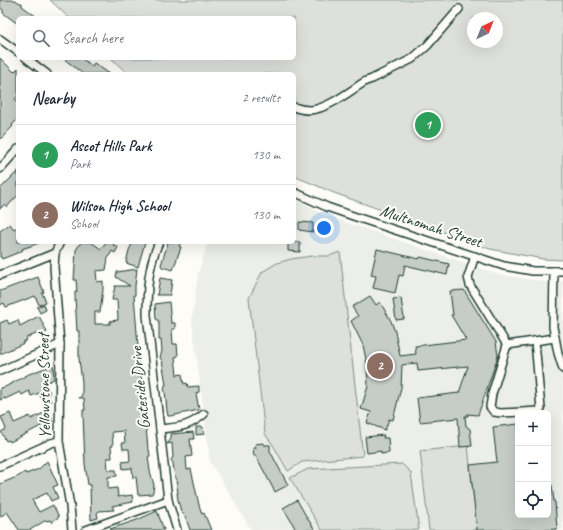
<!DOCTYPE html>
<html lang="en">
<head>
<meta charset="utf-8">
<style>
	body { margin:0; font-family:Caveat,sans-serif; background:#f6f6f7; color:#1f2937 }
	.controls { position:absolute; right:12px; bottom:12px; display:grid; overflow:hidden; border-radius:6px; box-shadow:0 4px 16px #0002 }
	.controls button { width:36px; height:36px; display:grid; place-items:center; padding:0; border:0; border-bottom:1px solid #e0e1e3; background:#fff; color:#1f2937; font:20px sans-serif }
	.compass { position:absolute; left:467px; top:12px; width:36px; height:36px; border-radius:50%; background:#fff; box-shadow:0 4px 16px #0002; rotate:43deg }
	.you { position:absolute; left:324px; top:228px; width:14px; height:14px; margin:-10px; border:3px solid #fff; border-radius:50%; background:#1a73e8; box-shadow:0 0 0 6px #1a73e833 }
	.badge { display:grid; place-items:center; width:26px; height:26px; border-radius:50%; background:#1f3d34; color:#fff; font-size:13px; font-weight:700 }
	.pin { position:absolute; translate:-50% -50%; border:2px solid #fff; box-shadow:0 1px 4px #0006 }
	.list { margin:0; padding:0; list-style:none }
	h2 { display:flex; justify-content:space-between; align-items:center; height:52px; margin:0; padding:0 16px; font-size:17px }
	h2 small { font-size:13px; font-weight:400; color:#747a83 }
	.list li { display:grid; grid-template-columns:26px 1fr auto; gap:12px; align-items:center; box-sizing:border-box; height:60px; padding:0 16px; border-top:1px solid #e0e1e3 }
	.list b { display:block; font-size:15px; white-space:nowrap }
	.list p { margin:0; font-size:13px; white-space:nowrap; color:#747a83 }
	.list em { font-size:13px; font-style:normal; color:#747a83 }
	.icon { flex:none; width:22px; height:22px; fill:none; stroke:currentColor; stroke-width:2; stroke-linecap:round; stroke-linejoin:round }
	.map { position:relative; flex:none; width:563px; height:530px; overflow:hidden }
	.search { position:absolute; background:#fff; box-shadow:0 4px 16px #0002; left:16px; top:16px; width:280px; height:44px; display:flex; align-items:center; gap:10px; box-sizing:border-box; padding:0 14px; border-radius:6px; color:#747a83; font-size:15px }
	.panel { position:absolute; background:#fff; box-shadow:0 4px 16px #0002; left:16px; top:72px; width:280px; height:172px; border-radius:6px }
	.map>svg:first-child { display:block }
	.built { fill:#eceee9; fill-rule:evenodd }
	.green { fill:#dde0db; stroke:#7e8e88; fill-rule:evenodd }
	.building { fill:#c6cdc7; stroke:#1f3d34 }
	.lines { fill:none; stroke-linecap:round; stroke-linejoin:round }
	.minor-casing { stroke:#1f3d34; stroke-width:10 }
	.minor { stroke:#fdfcf7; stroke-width:7 }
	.labels { text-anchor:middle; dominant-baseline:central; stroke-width:4; stroke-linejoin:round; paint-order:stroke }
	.street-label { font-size:17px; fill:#1f3d34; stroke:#fdfcf7 }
</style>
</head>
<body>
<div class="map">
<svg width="563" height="530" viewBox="0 0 563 530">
	<rect width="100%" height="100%" fill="#fdfcf7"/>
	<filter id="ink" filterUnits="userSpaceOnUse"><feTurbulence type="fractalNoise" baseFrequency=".025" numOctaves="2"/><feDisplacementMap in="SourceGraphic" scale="8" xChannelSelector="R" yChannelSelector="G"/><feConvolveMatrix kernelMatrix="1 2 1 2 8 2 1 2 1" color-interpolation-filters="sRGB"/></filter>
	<g filter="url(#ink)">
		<!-- built -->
		<path class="built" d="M294,198L322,214L497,274L545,282L563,281V530H251L210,461L192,320L198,274L208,242H294ZM518,413H548V515H518Z"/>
		<!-- green -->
		<g class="green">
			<path d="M50,0H563V260L543,259L490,249L334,193L294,176V74H128L111,58H294V18H69ZM473,18H497V42H473Z"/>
			<polygon points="340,252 363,456 302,462 288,471 273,445 265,434 249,298 262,272 277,263 291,259 312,256 329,256"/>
			<polygon points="468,446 477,529 476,530 429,530 420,451"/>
			<polygon points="402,464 411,473 419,530 322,530 290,478 308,469"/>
		</g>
		<!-- building -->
		<g class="building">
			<polygon points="0,0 15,0 20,3 22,3 22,6 38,18 18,18 18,24 3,13 3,10 0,7"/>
			<polygon points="0,58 14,72 18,68 18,96 15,99 18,102 18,119 12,125 13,126 0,140"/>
			<polygon points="63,58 81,58 92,66 94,63 110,74 83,74"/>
			<polygon points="18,171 18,195 7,207 5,204 0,209 0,189"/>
			<polygon points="299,222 313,223 313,232 299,230"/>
			<polygon points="10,224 14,229 18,227 18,242 39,242 39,243 22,249 23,250 17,253 2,259 1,257 0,257 0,231"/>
			<polygon points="81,242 91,242 101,249 106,242 115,242 113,245 118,247 115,253 112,251 108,258 106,270 96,271 97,282 103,281 103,290 100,312 95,312 95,324 110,324 110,321 118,320 117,300 112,300 115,286 130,286 116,277 117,272 137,269 135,286 135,295 134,295 138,346 138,351 136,351 142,381 141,381 144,402 142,402 143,415 145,415 148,449 149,449 150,456 148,457 150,471 154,485 153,492 152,494 138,495 136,477 133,478 132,468 123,469 122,462 130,461 129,449 123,449 122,443 125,443 124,431 112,432 113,446 111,446 112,458 107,458 108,470 116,470 117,476 108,477 108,489 117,488 118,497 132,495 133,502 112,506 114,510 99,511 97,513 98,518 91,520 90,485 88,485 85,464 83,415 83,410 85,410 84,398 79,398 82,395 82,382 79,359 79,331 77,331 75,297 75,292 77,292 76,280 74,280 76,250"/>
			<polygon points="133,242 145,242 138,267 126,263 129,250"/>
			<polygon points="168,242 181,242 179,246 181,247 173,270 162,267 161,265"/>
			<polygon points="288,242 300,242 300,252 288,251"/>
			<polygon points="377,249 419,259 420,257 449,264 447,275 405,265 403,276 399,275 395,293 373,288 376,276 371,275"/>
			<polygon points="38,277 44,292 42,293 46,302 39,305 35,296 6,307 4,303 0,305 0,291"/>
			<polygon points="160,278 172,280 170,295 157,295"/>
			<polygon points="464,290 496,342 498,356 478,415 467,414 468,416 465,416 466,426 470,429 472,446 460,447 458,418 420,422 417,398 459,393 468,366 418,371 417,363 402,365 401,388 393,420 389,419 385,430 367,423 371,412 361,409 368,386 367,364 363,345 351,321 358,316 352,307 370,296 376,305 380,302 391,321 395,332 400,356 416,354 415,346 466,340 451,315 453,315 450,291"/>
			<polygon points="401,298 404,319 396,320 393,299"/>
			<polygon points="169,302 171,323 175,323 175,329 172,329 173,344 177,344 178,356 175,357 177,375 182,374 184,384 187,383 188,387 199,386 199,392 196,393 199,410 170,416 168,416 167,411 165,391 164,390 165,385 166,385 162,360 160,358 162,351 161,340 159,340 159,321 156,319 155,304"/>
			<polygon points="44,304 46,310 40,313 37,307"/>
			<polygon points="39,316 47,332 39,335 36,334 26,338 27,340 23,342 24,343 0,354 0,323 7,320 9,324 18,320 20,326"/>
			<polygon points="53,365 54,379 45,383 50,393 48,395 51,401 44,404 39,393 31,396 29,391 22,395 20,392 5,399 5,398 0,400 0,388 5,387 29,374"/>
			<polygon points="48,411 53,422 48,424 47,423 10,442 9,440 6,441 1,432 6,429 1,417 10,413 14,423 30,416 31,419"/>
			<polygon points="518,424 518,515 548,515 548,485 552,485 554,502 555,502 557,529 546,530 477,530 470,465 497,462 493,427"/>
			<polygon points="196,427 203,427 204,434 196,435"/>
			<polygon points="193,432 194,439 190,439 192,456 186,457 187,470 191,469 199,505 202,514 204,513 211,530 190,530 185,516 181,512 178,500 177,493 178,493 176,480 175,478 173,463 171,460 173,457 172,443 167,444 171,439 171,434"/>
			<polygon points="384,435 383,438 388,438 389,453 381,454 381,451 367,453 365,437"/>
			<polygon points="264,443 264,445 270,445 270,451 288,485 275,492 256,456 254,456 253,448 256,448 255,444"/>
			<polygon points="47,461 58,485 53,487 58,498 51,501 47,493 32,500 39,512 53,505 59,517 54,520 52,523 50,520 47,521 46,520 30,530 19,530 7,512 0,517 0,484 19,476 25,472 26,474 39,469"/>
			<polygon points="297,500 306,516 315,530 296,530 290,519 283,508"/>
			<polygon points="157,511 164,530 110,530 110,529 137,520"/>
		</g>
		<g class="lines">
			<defs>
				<g id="minor">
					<polyline points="0,39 18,52"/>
					<polyline points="26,58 47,74"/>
					<path d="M294,107C299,109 305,110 310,110C328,109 351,90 366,81L372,79L412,59L428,45L459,9"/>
					<polyline points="0,169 18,149"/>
					<polyline points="294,192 327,207 362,219 504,266 533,271 563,271"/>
					<polyline points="60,242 55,253 54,267 60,344 59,441 70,506 72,530"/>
					<path d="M159,242C148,266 147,290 147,315L168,500L177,530"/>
					<polyline points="475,256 468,277 470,285 507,345 492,394 490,407 494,412 501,413 539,411 541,409 535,341"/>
					<polyline points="554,271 553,327 558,353 563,369"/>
					<polyline points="0,275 55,253"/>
					<polyline points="507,345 555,338"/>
					<polyline points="0,371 60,344"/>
					<path d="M160,429C179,427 189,427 204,414"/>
					<polyline points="0,466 51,443 59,441"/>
					<polyline points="86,530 168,500"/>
				</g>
			</defs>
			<!-- minor casing -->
			<use href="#minor" class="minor-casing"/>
			<!-- minor -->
			<use href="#minor" class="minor"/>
		</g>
	</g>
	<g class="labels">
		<!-- street labels -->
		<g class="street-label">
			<text transform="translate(431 226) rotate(18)">Multnomah Street</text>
			<text transform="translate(44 386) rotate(-91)">Yellowstone Street</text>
			<text transform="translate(140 388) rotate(-96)">Gateside Drive</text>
		</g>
	</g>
</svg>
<div class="controls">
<button>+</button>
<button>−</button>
<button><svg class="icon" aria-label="locate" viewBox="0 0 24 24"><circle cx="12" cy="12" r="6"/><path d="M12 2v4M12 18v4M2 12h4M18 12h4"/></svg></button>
</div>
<svg class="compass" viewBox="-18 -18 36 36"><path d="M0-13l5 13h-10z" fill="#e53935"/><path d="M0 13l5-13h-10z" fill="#747a83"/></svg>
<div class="you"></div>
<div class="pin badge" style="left:428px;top:125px;background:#2e9e5b">1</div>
<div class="pin badge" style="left:380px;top:366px;background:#8d6e63">2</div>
<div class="search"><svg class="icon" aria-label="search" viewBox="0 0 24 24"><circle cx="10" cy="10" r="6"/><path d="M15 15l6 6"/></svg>Search here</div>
<section class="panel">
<h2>Nearby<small>2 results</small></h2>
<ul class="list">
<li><span class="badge" style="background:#2e9e5b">1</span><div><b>Ascot Hills Park</b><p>Park</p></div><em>130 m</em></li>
<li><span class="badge" style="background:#8d6e63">2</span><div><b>Wilson High School</b><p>School</p></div><em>130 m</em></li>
</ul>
</section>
</div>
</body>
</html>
